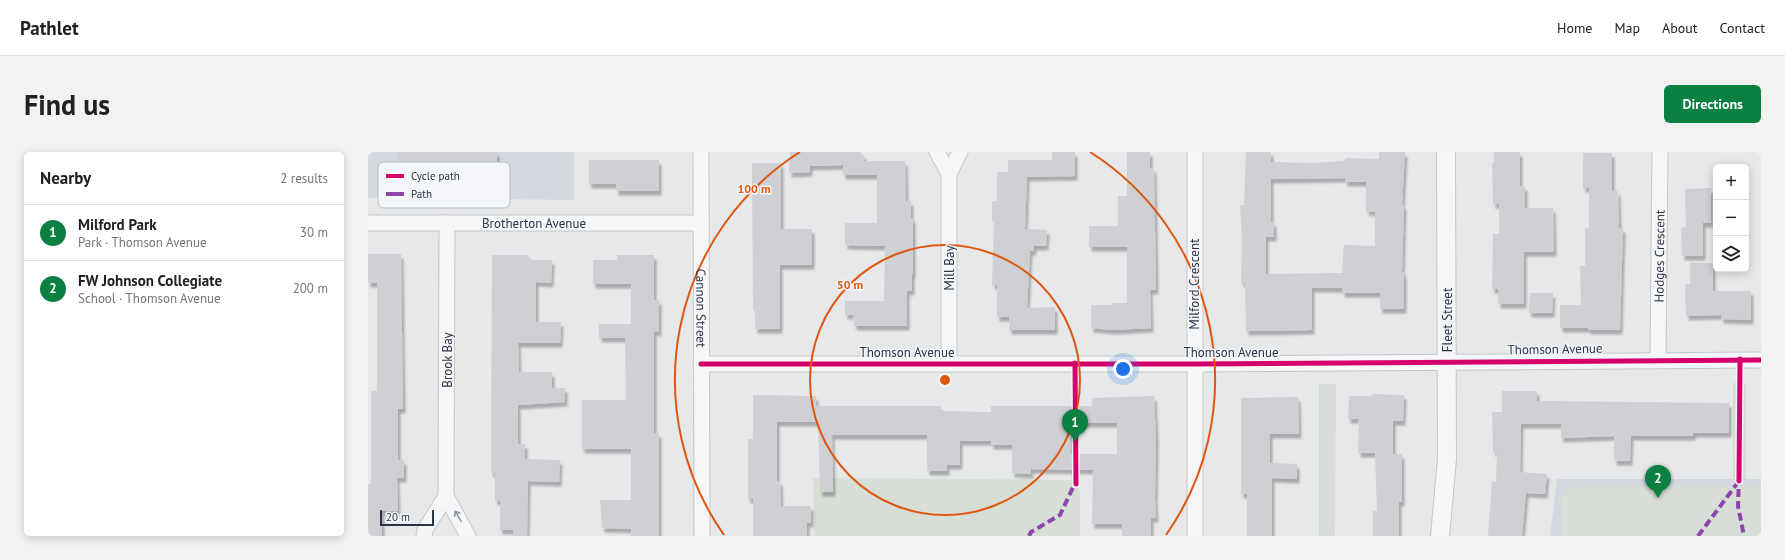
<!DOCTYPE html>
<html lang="en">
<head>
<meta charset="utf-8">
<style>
	body { margin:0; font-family:"PT Sans",sans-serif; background:#f2f2f2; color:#202124 }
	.controls { position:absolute; right:12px; top:12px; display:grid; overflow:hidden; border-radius:6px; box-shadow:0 2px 10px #0003 }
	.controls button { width:36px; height:36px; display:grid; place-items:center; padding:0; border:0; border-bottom:1px solid #e0e0e0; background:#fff; color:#202124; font:20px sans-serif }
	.scale { position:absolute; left:12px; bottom:10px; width:54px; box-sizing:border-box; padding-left:4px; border:2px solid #2b3445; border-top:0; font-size:11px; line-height:14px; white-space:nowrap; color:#2b3445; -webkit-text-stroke:3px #f4f6f9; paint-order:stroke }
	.you { position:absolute; left:755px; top:217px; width:14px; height:14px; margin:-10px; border:3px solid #fff; border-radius:50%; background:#1a73e8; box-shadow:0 0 0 6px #1a73e833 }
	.badge { display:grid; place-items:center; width:26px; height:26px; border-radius:50%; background:#0b8043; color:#fff; font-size:13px; font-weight:700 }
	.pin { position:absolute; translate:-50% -33px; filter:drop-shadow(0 1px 2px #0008) }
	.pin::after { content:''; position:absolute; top:21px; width:14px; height:12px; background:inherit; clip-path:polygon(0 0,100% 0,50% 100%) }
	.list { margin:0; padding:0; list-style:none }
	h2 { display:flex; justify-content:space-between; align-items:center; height:52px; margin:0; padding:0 16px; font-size:17px }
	h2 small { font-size:13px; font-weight:400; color:#757577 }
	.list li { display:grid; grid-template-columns:26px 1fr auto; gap:12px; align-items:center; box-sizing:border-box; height:56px; padding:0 16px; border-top:1px solid #e0e0e0 }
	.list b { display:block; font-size:15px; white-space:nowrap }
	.list p { margin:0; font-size:13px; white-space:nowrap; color:#757577 }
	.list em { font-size:13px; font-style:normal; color:#757577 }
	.icon { flex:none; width:22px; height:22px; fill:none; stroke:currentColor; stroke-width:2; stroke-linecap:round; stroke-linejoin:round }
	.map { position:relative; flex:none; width:1393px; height:384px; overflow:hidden; border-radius:6px }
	header { display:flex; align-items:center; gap:24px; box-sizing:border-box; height:56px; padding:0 20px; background:#fff; border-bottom:1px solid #e0e0e0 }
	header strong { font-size:19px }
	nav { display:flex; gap:22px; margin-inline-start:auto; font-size:14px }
	.intro { display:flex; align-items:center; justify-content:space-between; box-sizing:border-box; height:96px; padding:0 24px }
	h1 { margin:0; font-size:28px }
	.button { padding:10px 18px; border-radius:6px; background:#0b8043; color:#fff; font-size:14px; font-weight:700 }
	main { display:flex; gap:24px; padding:0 24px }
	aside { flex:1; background:#fff; border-radius:6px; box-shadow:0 2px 10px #0003 }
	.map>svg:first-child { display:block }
	.built { fill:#d4d7dd }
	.green { fill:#d6ded6 }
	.building { fill:#ced0d3; fill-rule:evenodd; filter:url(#shadow) }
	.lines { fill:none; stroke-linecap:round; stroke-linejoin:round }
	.minor-casing { stroke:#c4c6c8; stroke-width:17 }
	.tertiary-casing { stroke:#c4c6c8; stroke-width:20 }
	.minor { stroke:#f5f6f7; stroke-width:15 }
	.tertiary { stroke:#f5f6f7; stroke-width:18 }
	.quiet { stroke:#8e44ad; stroke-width:4; stroke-dasharray:8 4; stroke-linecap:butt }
	.cycleway-casing { stroke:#f4f6f9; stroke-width:8 }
	.cycleway { stroke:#d6006c; stroke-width:5 }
	.oneway { stroke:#90959e }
	.ring { fill:none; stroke:#df570f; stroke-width:2 }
	.labels { text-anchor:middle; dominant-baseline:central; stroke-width:3; stroke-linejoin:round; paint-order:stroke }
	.street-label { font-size:13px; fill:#2b3445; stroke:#f4f6f9 }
	.key { fill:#f4f6f9; stroke:#b8bcc3; stroke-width:1 }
	.key-label { font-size:11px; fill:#2b3445 }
	.centre { fill:#df570f; stroke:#f4f6f9; stroke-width:2 }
	.ring-label { font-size:12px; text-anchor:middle; font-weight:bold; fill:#df570f; stroke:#f4f6f9; stroke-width:3; stroke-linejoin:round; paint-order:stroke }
</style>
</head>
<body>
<header>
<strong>Pathlet</strong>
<nav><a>Home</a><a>Map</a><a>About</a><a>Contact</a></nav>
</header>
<div class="intro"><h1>Find us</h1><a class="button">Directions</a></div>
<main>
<aside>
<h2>Nearby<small>2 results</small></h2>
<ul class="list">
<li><span class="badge">1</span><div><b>Milford Park</b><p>Park · Thomson Avenue</p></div><em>30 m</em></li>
<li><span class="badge">2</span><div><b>FW Johnson Collegiate</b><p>School · Thomson Avenue</p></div><em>200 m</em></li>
</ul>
</aside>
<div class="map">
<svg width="1393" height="384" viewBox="0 0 1393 384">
	<defs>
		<filter id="shadow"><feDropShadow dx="2.5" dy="4.5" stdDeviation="1" flood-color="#0004"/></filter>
	</defs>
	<rect width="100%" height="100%" fill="#e6e8ea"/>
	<!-- built -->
	<g class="built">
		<polygon points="0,0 206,0 206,48 0,46"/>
		<polygon points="1189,327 1393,327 1393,384 1182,384"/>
	</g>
	<!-- green -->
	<g class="green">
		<polygon points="703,227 711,227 712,384 446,384 445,326 703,328"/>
		<rect x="1365" y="231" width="13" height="96"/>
		<polygon points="951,232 968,232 967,384 951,384"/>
		<polygon points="1205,335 1393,335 1393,384 1193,384 1193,346"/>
	</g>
	<!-- building -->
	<g class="building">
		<polygon points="30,0 129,0 129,19 30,20"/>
		<polygon points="422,0 493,0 493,3 496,3 496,9 537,9 538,49 543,49 543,66 545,66 545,122 544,122 544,139 539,139 539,174 486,174 485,163 477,163 477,149 516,149 517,94 477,93 477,71 509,71 509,23 475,23 475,13 442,14 442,20 421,21"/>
		<polygon points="684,0 707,0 707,24 659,25 657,77 679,78 678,94 666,94 666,99 662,99 659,156 687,155 687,178 641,178 641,165 629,165 629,133 624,133 626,69 624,69 624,49 629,49 629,20 640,20 640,8 684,8"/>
		<polygon points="759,0 782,0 782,16 786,16 788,138 782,138 783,176 744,178 723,176 723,153 744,153 744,151 759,151 759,95 721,95 721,74 750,74 750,44 759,44"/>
		<path d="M878,0H903V10L946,11L977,9V6L1011,7V0H1037L1034,53H1036L1034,120H1036V157H1012V141H974V136H944V178L878,179L877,131H873L874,89L872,53H876ZM977,26V30H998V59L1007,60V94L976,93L974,121L898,122V85H906V70H903V27Z"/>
		<polygon points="1126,0 1152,0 1152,34 1157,34 1157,56 1185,56 1186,100 1156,100 1156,152 1130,152 1130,137 1124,137 1125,82 1131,82 1131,52 1125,52 1124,11 1126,11"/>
		<polygon points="1215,1 1244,1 1244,39 1250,39 1251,76 1255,76 1252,178 1220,178 1220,176 1192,176 1192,153 1213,153 1212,114 1217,114 1217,76 1221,76 1221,36 1215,36"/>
		<polygon points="221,8 291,8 291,39 248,39 248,32 221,32"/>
		<polygon points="384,11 413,11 413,77 444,77 444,113 412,113 412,177 387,177 387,158 385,158"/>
		<polygon points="1343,36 1343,71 1335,71 1335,104 1314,104 1313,76 1318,75 1317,37"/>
		<polygon points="0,102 33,102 35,257 30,257 30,308 36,308 36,326 29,326 30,359 14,359 14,384 0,384 0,332 3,332 3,239 9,239 9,131 0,131"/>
		<polygon points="124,103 161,103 161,108 184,108 183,131 168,130 168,170 193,170 192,191 150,191 151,220 184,220 184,236 197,236 197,250 150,253 150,292 157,292 157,307 192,308 191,330 160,329 159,384 145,384 145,378 132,378 132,349 127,349 127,321 123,321"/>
		<polygon points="249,103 286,103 286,148 291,148 291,180 286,179 286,281 291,281 291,384 263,384 263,377 234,376 232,348 263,348 263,297 214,297 214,248 258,248 257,186 231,186 231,172 263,172 263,132 225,132 225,108 249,108"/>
		<polygon points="1322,111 1345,111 1345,139 1383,139 1383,168 1353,167 1353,163 1318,164 1317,132 1322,132"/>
		<polygon points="1162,141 1185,141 1184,161 1161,161"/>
		<polygon points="1134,239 1169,239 1169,249 1361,251 1361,281 1325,281 1325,284 1263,284 1262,309 1246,309 1246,284 1193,286 1193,272 1153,272 1152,320 1179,322 1177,342 1158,341 1154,384 1120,384 1124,330 1128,330 1129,300 1125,300 1124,260 1134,260"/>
		<polygon points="1004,242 1036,243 1035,269 1025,269 1025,302 1034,302 1034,350 1031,350 1031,384 1005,384 1005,359 1009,359 1007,301 990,301 991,267 980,267 981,244 1004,244"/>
		<path d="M385,243L448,244V254H573V259L623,260V254H724V246L786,244L788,286L787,346L788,366H783V384H754V372H724L725,318L663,317V322L644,321V293H623V289H592V313H579V319H559V283H464L465,340H452L450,270H409V329H412L413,354H443V371H439V384H385V347H380V287H385ZM703,271H749V302H702Z"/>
		<polygon points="930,245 931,282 902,282 902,311 929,312 929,327 904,326 904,384 879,384 879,342 873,342 873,246"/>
	</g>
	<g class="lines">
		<defs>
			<g id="minor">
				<path id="s1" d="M333,0L334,384"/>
				<polyline points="569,0 581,22 581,211"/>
				<polyline points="827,0 827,384"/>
				<polyline points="581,22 592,0"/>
				<path id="s2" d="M0,71H333"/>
				<polyline points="79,71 78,344 100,384"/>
				<path id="s3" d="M1290,207L1292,0"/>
				<polyline points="333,212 826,212 1393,208"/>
				<polyline points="56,384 57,378 78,344"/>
			</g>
			<polyline id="tertiary" points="1072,384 1079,307 1078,0"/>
		</defs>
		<!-- minor casing -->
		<use href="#minor" class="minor-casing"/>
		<!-- tertiary casing -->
		<use href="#tertiary" class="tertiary-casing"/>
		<!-- minor -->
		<use href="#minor" class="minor"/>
		<!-- tertiary -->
		<use href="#tertiary" class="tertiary"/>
		<!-- quiet -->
		<g class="quiet">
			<polyline points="1371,325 1370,354 1376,384"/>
			<polyline points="661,384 663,380 692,363 708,329"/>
			<polyline points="1330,384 1371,329"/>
		</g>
		<defs>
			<g id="cycleway">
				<polyline points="707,211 708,332"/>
				<polyline points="333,212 826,212 1393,208"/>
				<polyline points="1371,329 1372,207"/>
			</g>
		</defs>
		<!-- cycleway casing -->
		<use href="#cycleway" class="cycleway-casing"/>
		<!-- cycleway -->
		<use href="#cycleway" class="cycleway"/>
	</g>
	<!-- one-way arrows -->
	<defs><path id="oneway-shaft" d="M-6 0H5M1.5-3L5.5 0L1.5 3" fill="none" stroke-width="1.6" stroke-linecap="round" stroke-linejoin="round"/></defs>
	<use class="oneway" href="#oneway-shaft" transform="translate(90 364) rotate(-120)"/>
	<!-- distance rings -->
	<g class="ring">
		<circle cx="577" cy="228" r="135"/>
		<path d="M356 383A270 270 0 0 1 432 0M722 0A270 270 0 0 1 798 383"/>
	</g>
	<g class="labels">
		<!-- street labels -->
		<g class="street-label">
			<text stroke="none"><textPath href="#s2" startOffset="166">Brotherton Avenue</textPath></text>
			<text stroke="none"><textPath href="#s3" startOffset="103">Hodges Crescent</textPath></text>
			<text transform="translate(581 116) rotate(-90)">Mill Bay</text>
			<text transform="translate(826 132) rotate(-90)">Milford Crescent</text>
			<text stroke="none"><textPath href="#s1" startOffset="156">Cannon Street</textPath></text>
			<text transform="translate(1079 168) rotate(-90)">Fleet Street</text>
			<text transform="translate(1187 197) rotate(-1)">Thomson Avenue</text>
			<text x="539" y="200">Thomson Avenue</text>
			<text x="863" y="200">Thomson Avenue</text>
			<text transform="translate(79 208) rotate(-90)">Brook Bay</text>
		</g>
	</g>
	<!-- legend -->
	<rect x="10" y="10" width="132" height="46" rx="6" class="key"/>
	<rect x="18" y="22" width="18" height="4" fill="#d6006c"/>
	<rect x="18" y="40" width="18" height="4" fill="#8e44ad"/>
	<g class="key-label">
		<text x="43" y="28">Cycle path</text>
		<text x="43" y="46">Path</text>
	</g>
	<circle cx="577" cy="228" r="6" class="centre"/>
	<g class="ring-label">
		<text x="386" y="41">100 m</text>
		<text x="482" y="137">50 m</text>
	</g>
</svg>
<div class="controls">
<button>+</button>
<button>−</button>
<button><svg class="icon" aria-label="layers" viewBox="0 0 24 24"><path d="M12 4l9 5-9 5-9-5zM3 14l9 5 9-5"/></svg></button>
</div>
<div class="scale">20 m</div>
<div class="you"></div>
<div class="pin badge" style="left:707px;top:290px">1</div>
<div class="pin badge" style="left:1290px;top:346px">2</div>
</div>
</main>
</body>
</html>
